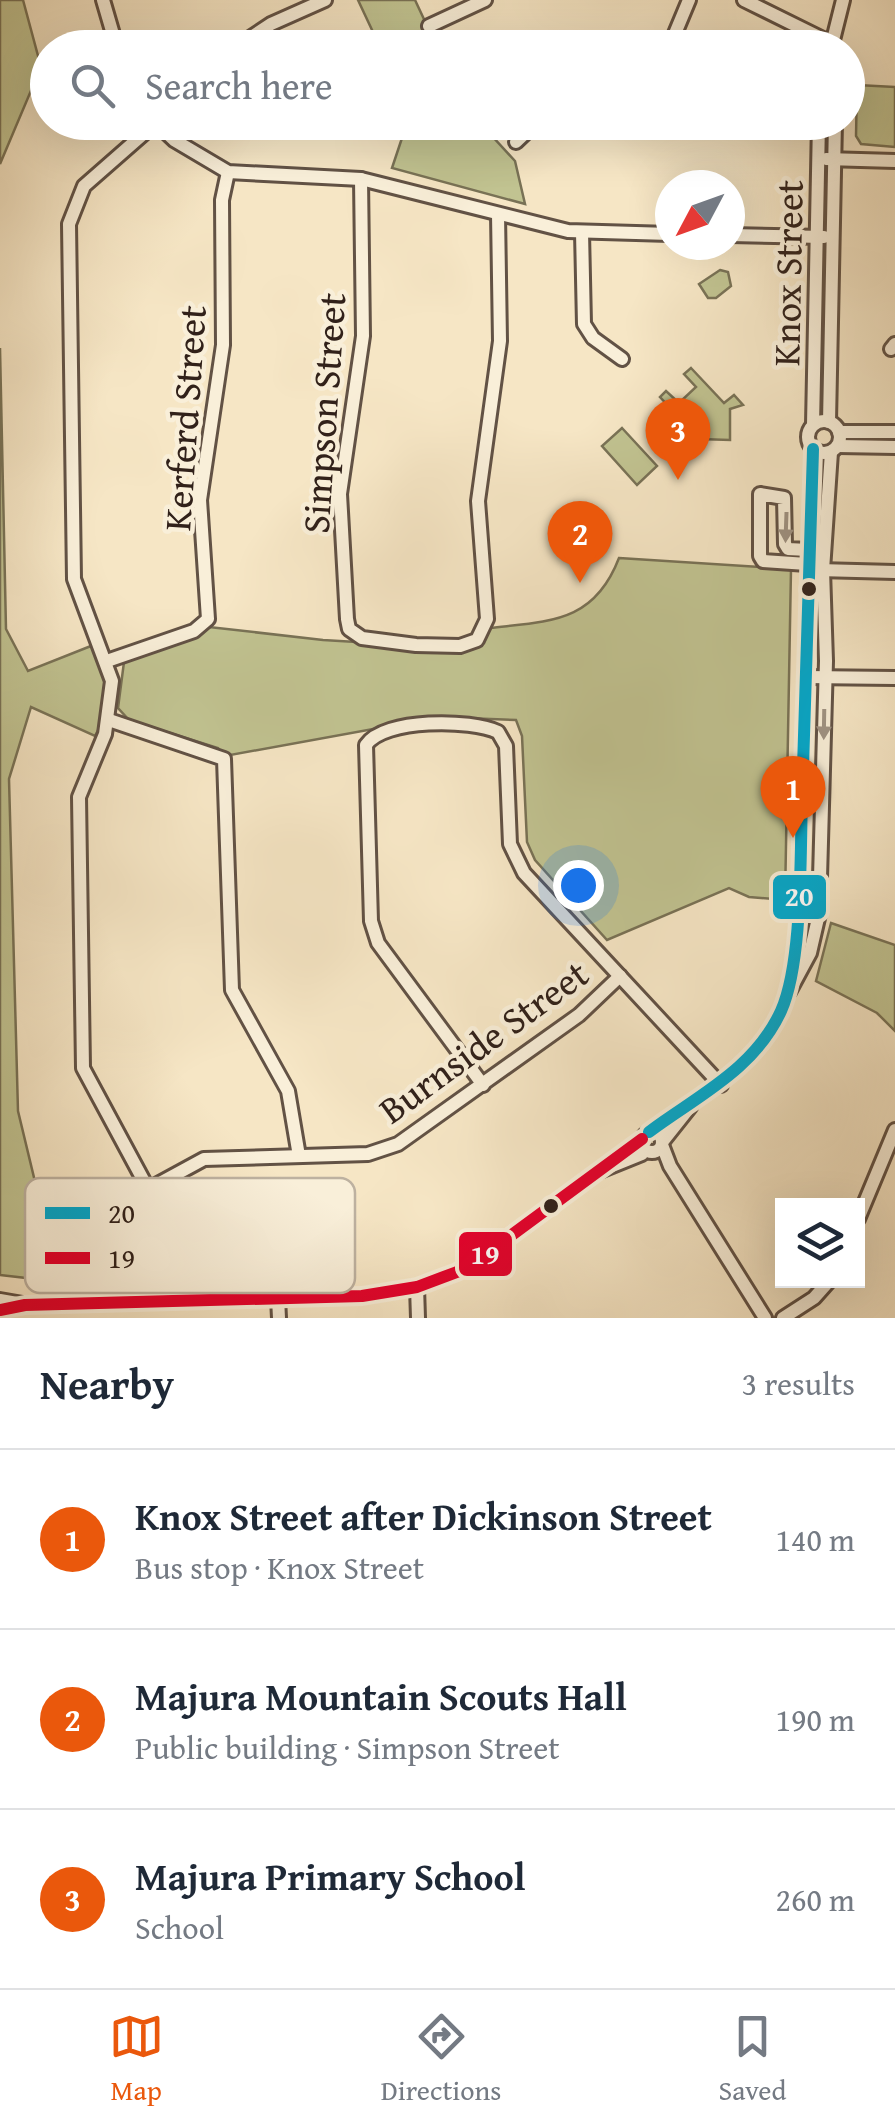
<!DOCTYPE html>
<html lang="en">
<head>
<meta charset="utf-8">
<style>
	body { margin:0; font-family:"Gentium Book Plus",serif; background:#f2f2f3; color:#1f2937 }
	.controls { position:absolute; right:30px; bottom:30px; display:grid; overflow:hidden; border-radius:0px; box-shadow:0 10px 40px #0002 }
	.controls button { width:90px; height:90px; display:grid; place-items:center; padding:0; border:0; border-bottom:2px solid #e0e1e3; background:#fff; color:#1f2937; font:50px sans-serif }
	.compass { position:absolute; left:655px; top:170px; width:90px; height:90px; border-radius:50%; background:#fff; box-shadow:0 10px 40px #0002; rotate:229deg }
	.you { position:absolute; left:578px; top:885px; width:35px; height:35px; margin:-25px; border:8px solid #fff; border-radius:50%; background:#1a73e8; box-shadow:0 0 0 15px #1a73e833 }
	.badge { display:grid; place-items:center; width:65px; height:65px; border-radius:50%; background:#ea580c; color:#fff; font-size:32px; font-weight:700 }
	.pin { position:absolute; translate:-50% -82px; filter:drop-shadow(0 2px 5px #0008) }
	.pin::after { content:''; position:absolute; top:52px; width:35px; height:30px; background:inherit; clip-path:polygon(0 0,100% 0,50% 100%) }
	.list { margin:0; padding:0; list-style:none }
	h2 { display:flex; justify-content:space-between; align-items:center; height:130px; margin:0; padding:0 40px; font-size:42px }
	h2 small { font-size:32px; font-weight:400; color:#747a83 }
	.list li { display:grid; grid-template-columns:65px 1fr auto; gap:30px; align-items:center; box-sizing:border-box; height:180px; padding:0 40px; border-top:2px solid #e0e1e3 }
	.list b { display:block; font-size:38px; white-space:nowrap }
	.list p { margin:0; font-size:32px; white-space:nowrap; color:#747a83 }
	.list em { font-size:32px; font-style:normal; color:#747a83 }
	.icon { flex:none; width:55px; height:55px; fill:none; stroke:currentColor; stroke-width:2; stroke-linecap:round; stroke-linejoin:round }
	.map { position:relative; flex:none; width:895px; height:1318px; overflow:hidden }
	.search { position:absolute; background:#fff; box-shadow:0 10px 40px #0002; left:30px; right:30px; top:30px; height:110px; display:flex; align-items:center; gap:25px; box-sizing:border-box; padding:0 35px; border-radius:55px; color:#747a83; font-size:38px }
	.sheet { height:670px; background:#fff }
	nav { display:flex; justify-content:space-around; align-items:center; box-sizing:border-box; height:140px; border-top:2px solid #e0e1e3; background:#fff; font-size:28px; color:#747a83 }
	nav a { display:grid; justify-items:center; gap:5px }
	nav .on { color:#ea580c }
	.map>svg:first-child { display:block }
	.green { fill:#c1c391; stroke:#797256; stroke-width:2.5 }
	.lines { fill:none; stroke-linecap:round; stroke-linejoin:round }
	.minor-casing { stroke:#625245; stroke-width:18 }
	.minor { stroke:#f9efd9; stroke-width:12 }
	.bus-1-casing { stroke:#f9efd9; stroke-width:20 }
	.bus-2-casing { stroke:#f9efd9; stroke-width:20 }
	.bus-1 { stroke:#00a9ce; stroke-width:12 }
	.bus-2 { stroke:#e4002b; stroke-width:12 }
	.oneway { fill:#9f9283 }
	.bus-dot { fill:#31211a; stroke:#f9efd9; stroke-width:4 }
	.labels { text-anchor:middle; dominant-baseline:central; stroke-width:9; stroke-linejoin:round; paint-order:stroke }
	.street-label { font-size:38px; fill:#31211a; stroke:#f9efd9 }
	.key { fill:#f9efd9; stroke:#bdb1a0; stroke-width:2.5 }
	.key-label { font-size:28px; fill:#31211a }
	.line-badge { stroke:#f9efd9; stroke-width:4 }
	.badge-label { font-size:28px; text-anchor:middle; font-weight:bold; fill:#fff }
</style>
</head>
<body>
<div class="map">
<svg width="895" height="1318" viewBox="0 0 895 1318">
	<rect width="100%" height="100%" fill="#f6e6c5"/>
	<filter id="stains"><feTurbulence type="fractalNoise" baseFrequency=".002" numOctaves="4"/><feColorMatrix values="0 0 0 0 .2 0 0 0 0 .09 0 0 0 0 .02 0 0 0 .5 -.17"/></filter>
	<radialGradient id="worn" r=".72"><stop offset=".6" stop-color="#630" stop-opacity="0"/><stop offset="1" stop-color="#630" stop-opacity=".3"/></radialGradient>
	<!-- green -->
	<g class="green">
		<polygon points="0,0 23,0 41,67 0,164"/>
		<polygon points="358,0 415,0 437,47 380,47"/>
		<polygon points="857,85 895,87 895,147 861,144 856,136"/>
		<polygon points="407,123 480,123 515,161 525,204 392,168"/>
		<polygon points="720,270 728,272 731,286 716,298 708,298 699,284"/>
		<path d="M0,348L6,629L28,671L96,644C107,674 113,708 95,736L31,707L9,779L18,1111L43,1215L44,1280L0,1275Z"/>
		<polygon points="691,368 724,403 734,395 743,405 730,409 730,440 699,439 660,397 666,391 679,403 696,387 684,374"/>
		<polygon points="622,428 657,466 637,485 602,446"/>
		<path d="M619,558L791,569L785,900L749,897L729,888L607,940L535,860L527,842L522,736L516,720L439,717L225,756L218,748L129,720L118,708L124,662L209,627L323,640L473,649L490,628C550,621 594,623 619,558Z"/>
		<polygon points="831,923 895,945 895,1031 877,1013 816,981"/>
	</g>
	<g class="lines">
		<defs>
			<g id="minor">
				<polyline points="103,0 117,48"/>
				<polyline points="744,0 833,44"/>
				<polyline points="429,26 485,0"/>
				<polyline points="235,48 271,24 325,0"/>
				<polyline points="669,48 689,0"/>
				<polyline points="831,48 843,0"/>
				<polyline points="155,122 174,140 228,172 361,179 568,231 670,234"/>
				<polyline points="157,122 84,186 69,224 74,579 112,681 105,734 79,797 83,1068 189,1265 200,1300"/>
				<polyline points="516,142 537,122"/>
				<polyline points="826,159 895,161"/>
				<polyline points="361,179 363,336 340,494 347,619 349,629 362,638 416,645 460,646 477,640 487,619 478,501 500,341 498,214"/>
				<polyline points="582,232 584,324 593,338 622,359"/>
				<polyline points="730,235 824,237"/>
				<polyline points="891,349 895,344"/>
				<circle cx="824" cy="437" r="16"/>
				<polyline points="829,422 835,122"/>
				<polyline points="813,425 819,122"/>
				<polyline points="839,432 895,432"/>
				<polyline points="838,446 895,447"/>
				<polyline points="807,564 763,561 760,556 760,494 784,498 785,544 788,549 808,550"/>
				<polyline points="818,570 895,572"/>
				<polyline points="107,661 194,631 208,619 200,500 223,345 222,200 228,172"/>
				<polyline points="806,677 895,678"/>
				<polyline points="109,720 224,759 232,990 288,1091 299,1156"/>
				<polyline points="789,992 810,953 819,914 826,661 823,570 831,452"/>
				<path d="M483,1085L378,943L371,921L366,745C384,718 471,719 498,732L506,746L510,844L524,873L721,1085"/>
				<circle cx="652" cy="1142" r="10"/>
				<path d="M649,1132C697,1096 754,1070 781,1011C803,962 800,854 802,799C806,683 810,566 813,449"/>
				<polyline points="663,1141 690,1107"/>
				<polyline points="662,1145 670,1166 765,1318"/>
				<polyline points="600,1171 642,1154"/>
				<polyline points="147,1190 204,1159 368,1154 398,1144 579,1015 620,976"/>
				<polyline points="858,1219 895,1130"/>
				<polyline points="417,1287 418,1318"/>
				<polyline points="278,1298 279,1318"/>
				<polyline points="0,1300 23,1304"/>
				<polyline points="0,1310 25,1305 362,1296 417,1287 457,1272 486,1254 642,1139"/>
				<polyline points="783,1318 814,1298 830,1280"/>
			</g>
		</defs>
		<!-- minor casing -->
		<use href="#minor" class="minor-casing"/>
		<!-- minor -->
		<use href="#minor" class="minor"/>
		<defs>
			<path id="bus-1" d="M649,1132C697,1096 754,1070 781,1011C803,962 800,854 802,799C806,683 810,566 813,449"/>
			<polyline id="bus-2" points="0,1310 25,1305 362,1296 417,1287 457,1272 486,1254 642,1139"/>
		</defs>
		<!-- bus-1 casing -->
		<use href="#bus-1" class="bus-1-casing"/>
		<!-- bus-2 casing -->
		<use href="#bus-2" class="bus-2-casing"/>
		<!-- bus-1 -->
		<use href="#bus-1" class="bus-1"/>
		<!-- bus-2 -->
		<use href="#bus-2" class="bus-2"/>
	</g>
	<!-- one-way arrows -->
	<defs><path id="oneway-solid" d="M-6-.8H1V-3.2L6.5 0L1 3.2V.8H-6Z" transform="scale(2.5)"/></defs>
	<g class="oneway">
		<use href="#oneway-solid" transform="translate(786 527) rotate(92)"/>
		<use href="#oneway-solid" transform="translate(824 724) rotate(91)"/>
	</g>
	<!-- markers -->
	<g class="bus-dot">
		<circle cx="809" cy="589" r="9"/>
		<circle cx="551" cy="1206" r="9"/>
	</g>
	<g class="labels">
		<!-- street labels -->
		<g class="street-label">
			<text transform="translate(787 273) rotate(-89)">Knox Street</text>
			<text transform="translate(323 413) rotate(-86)">Simpson Street</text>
			<text transform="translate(184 418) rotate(-86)">Kerferd Street</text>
			<text transform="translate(483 1041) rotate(-36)">Burnside Street</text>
		</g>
	</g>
	<!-- legend -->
	<rect x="25" y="1178" width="330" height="115" rx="15" class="key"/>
	<rect x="45" y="1207" width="45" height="12" fill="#00a9ce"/>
	<rect x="45" y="1252" width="45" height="12" fill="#e4002b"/>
	<g class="key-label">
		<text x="108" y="1223">20</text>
		<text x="108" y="1268">19</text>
	</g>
	<g class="line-badge">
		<rect x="771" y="873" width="57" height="48" rx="10" fill="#00a9ce"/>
		<rect x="457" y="1230" width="57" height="48" rx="10" fill="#e4002b"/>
	</g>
	<g class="badge-label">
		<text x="799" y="906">20</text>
		<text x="485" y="1264">19</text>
	</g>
	<rect width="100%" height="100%" filter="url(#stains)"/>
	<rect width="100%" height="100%" fill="url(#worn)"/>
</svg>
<div class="controls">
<button><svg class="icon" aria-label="layers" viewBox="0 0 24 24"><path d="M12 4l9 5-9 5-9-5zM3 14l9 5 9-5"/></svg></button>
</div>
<svg class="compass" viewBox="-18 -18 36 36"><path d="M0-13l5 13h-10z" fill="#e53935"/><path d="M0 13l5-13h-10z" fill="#747a83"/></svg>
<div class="you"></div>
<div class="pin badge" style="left:793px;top:838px">1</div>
<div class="pin badge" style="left:580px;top:583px">2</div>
<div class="pin badge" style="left:678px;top:480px">3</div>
<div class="search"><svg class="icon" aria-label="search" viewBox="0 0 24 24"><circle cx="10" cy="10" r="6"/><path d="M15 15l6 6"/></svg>Search here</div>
</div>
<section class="sheet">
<h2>Nearby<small>3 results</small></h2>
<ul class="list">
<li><span class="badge">1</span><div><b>Knox Street after Dickinson Street</b><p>Bus stop · Knox Street</p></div><em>140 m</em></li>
<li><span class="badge">2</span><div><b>Majura Mountain Scouts Hall</b><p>Public building · Simpson Street</p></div><em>190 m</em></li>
<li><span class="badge">3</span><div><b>Majura Primary School</b><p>School</p></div><em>260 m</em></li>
</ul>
</section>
<nav>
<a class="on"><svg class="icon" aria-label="map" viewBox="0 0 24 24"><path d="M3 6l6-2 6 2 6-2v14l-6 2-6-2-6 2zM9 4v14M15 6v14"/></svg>Map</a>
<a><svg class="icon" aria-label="directions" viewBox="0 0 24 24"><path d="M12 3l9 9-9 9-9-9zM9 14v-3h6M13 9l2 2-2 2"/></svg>Directions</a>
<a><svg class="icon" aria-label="saved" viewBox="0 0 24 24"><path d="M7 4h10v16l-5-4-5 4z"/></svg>Saved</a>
</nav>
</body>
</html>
